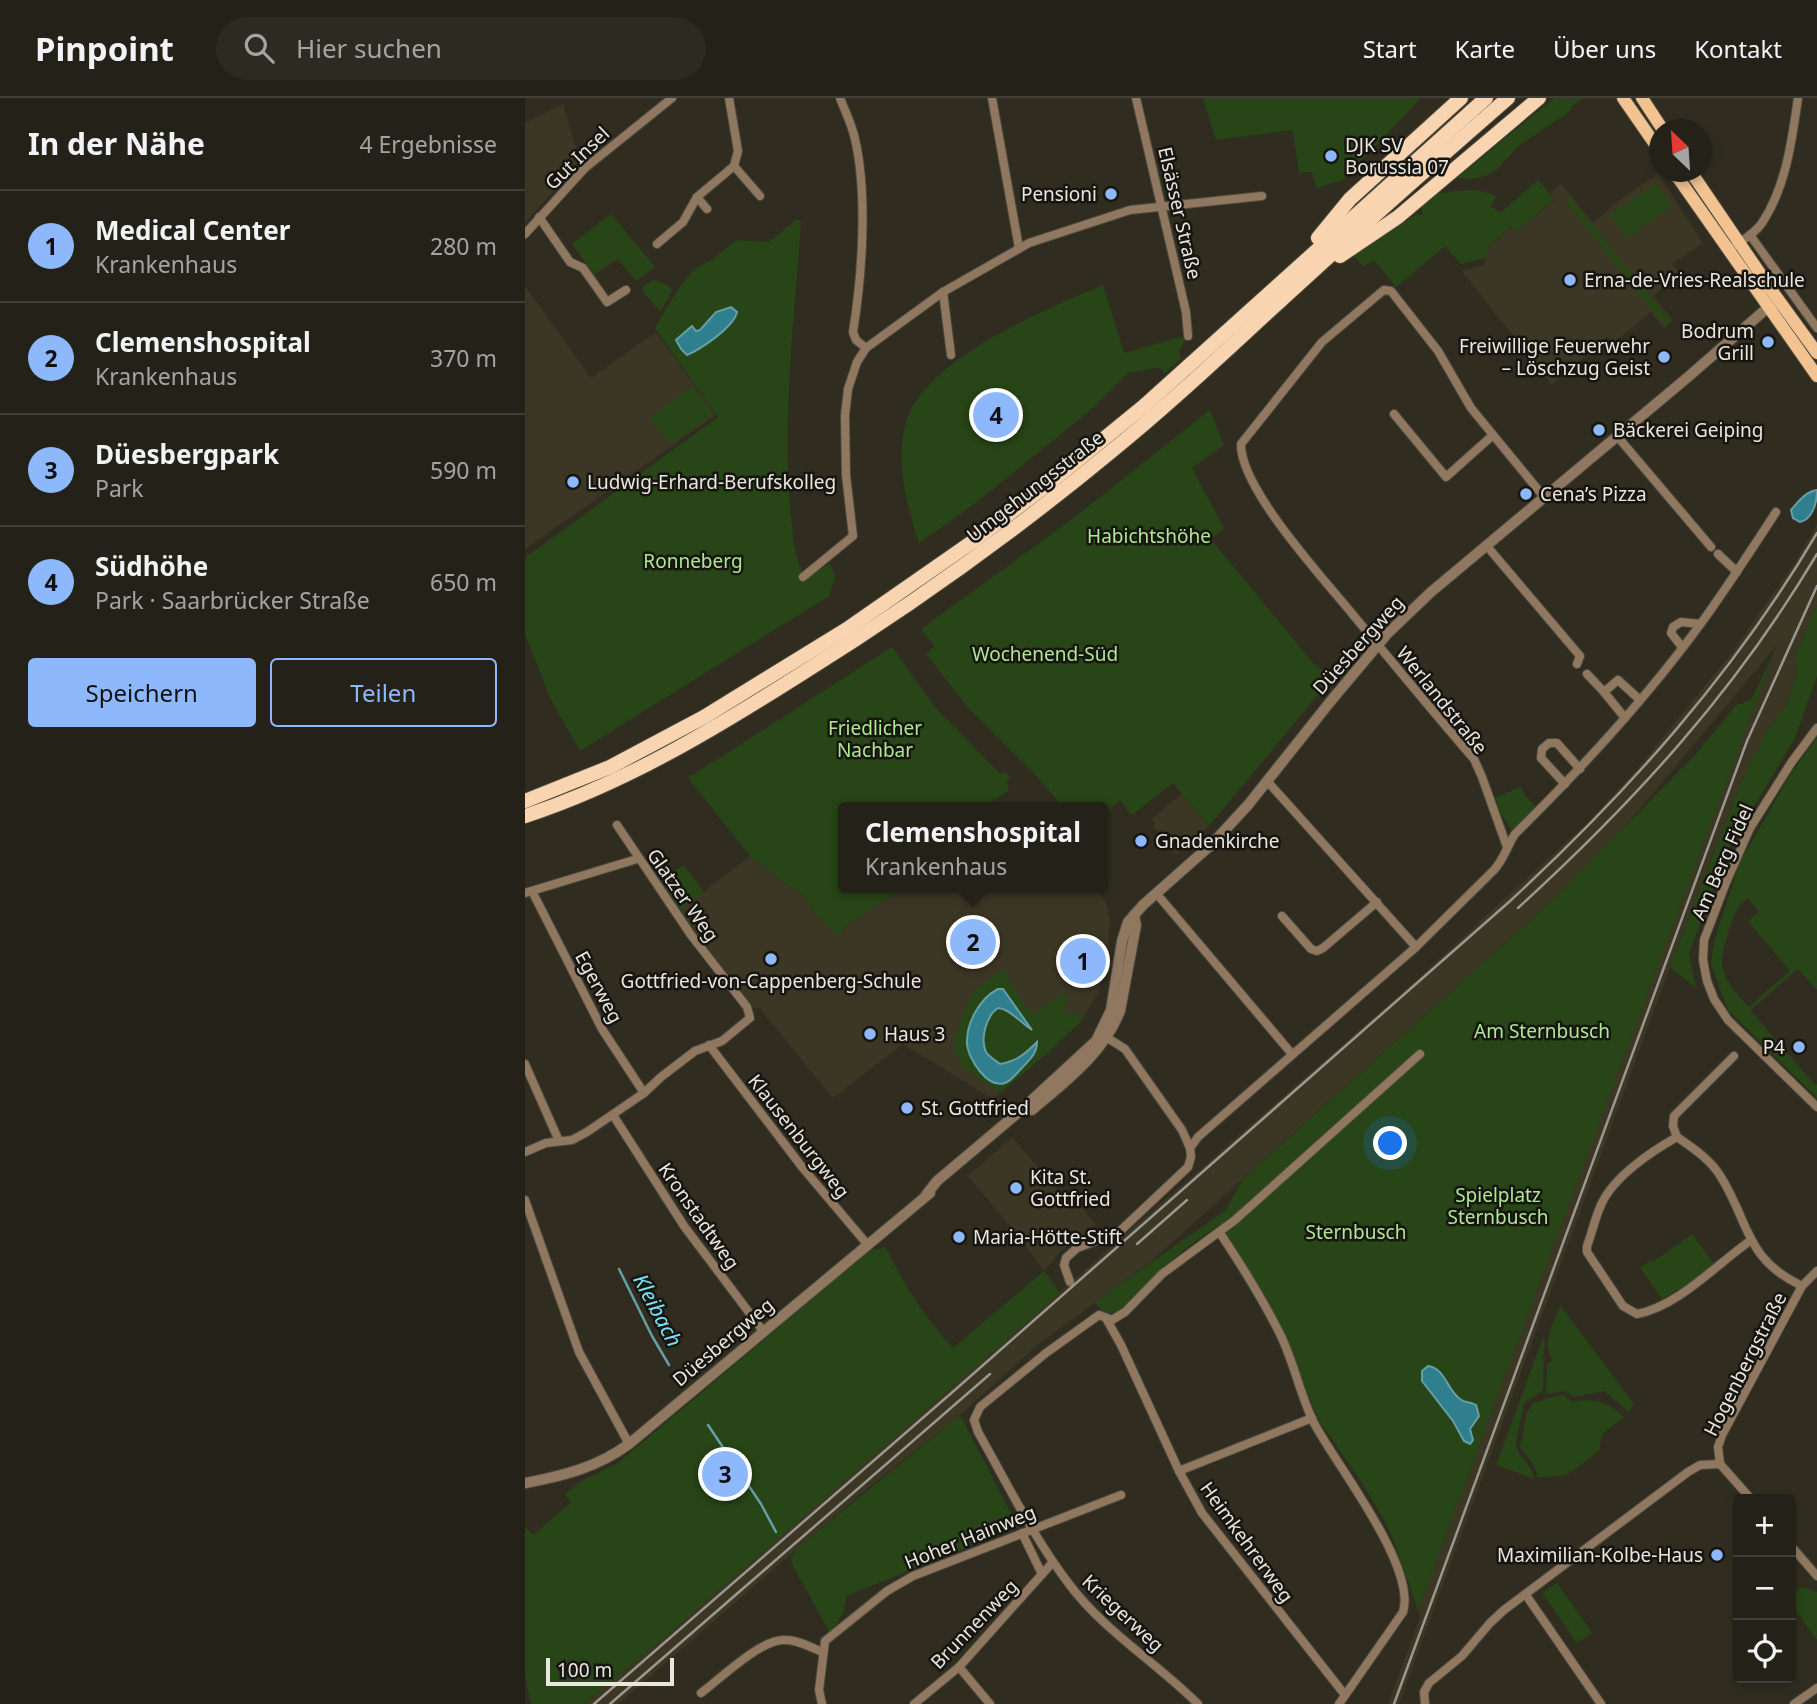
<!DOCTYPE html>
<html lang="de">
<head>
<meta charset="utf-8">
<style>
	body { margin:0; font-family:"Noto Sans",sans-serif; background:#2c2a21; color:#f1f3f6 }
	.controls { position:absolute; right:21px; bottom:21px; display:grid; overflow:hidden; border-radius:7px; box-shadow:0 4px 10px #0003 }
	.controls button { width:63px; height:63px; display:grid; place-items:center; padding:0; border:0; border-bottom:2px solid #413f37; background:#242218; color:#f1f3f6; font:35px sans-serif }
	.compass { position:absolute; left:1124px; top:21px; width:63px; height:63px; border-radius:50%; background:#242218; box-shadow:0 4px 10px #0003; rotate:335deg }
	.scale { position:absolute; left:21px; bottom:18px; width:128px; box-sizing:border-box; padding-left:7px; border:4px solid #e8e6de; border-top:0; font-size:19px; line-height:24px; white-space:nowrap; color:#e8e6de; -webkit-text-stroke:5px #161510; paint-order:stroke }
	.you { position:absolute; left:866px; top:1046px; width:24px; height:24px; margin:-18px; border:5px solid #fff; border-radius:50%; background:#1a73e8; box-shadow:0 0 0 10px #1a73e833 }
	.badge { display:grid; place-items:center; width:46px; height:46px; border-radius:50%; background:#8db9fc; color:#111; font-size:23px; font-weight:700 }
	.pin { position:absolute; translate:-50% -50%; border:4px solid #fff; box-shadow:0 2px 7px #0006 }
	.popup { position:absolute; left:313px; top:704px; width:270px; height:91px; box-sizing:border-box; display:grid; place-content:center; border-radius:7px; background:#242218; filter:drop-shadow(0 2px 5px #0005); font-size:23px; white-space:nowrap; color:#a3a4a2 }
	.popup b { font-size:26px; color:#f1f3f6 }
	.popup::after { content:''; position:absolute; left:50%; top:100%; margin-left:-14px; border:14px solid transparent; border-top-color:#242218 }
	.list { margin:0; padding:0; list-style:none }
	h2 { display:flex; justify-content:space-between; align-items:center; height:91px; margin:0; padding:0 28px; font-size:30px }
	h2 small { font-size:23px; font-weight:400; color:#a3a4a2 }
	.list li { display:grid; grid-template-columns:46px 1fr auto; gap:21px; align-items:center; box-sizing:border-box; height:112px; padding:0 28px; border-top:2px solid #413f37 }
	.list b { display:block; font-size:26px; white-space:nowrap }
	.list p { margin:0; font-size:23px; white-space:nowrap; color:#a3a4a2 }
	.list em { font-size:23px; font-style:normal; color:#a3a4a2 }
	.actions { display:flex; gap:14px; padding:21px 28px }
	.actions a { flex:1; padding:16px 0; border:2px solid #8db9fc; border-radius:7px; text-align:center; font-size:24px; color:#8db9fc }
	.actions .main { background:#8db9fc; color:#111 }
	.icon { flex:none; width:38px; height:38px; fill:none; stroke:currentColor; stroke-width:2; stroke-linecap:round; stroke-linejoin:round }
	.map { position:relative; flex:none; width:1292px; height:1606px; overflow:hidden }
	header { display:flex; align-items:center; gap:42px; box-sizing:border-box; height:98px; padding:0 35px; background:#242218; border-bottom:2px solid #413f37 }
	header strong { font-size:33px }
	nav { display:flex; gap:38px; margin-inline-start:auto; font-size:24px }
	.search { width:490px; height:63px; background:#2c2a21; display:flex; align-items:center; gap:18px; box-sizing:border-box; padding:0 24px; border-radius:38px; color:#a3a4a2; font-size:26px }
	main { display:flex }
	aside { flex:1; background:#242218 }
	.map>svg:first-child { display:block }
	.built { fill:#3c3724 }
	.green { fill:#274516; fill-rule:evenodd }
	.water { fill:#2f7f8e; stroke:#669ea6; stroke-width:2 }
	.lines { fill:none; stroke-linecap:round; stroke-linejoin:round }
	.stream { stroke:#669ea6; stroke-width:2.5 }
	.minor-casing { stroke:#4d4b3e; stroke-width:10 }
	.tertiary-casing { stroke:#4d4b3e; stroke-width:12 }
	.primary-casing { stroke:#4d4b3e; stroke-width:14 }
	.trunk-casing { stroke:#4d4b3e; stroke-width:16 }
	.minor { stroke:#8f7760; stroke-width:8 }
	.tertiary { stroke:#8f7760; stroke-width:10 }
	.primary { stroke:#f2c291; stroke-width:12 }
	.trunk { stroke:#f8d4b1; stroke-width:14 }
	.rail { stroke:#9a988e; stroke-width:2.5 }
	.poi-dot { fill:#8db9fc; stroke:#161510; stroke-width:2.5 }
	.labels { text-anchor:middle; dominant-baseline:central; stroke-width:5; stroke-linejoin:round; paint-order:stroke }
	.poi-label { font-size:19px; fill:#e8e6de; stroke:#161510; text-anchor:start }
	.street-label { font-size:19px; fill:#e8e6de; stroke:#161510 }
	.park-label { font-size:19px; fill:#aee892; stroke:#161510 }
	.water-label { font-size:21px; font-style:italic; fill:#78e3f9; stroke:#161510 }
</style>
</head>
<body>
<header>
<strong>Pinpoint</strong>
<div class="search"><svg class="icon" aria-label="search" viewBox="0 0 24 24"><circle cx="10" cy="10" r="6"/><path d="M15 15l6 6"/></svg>Hier suchen</div>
<nav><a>Start</a><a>Karte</a><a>Über uns</a><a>Kontakt</a></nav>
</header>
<main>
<aside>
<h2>In der Nähe<small>4 Ergebnisse</small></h2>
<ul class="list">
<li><span class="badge">1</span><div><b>Medical Center</b><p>Krankenhaus</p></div><em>280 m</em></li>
<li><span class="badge">2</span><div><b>Clemenshospital</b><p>Krankenhaus</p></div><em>370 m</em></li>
<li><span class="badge">3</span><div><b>Düesbergpark</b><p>Park</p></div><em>590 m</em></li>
<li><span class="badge">4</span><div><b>Südhöhe</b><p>Park · Saarbrücker Straße</p></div><em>650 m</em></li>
</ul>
<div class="actions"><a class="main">Speichern</a><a>Teilen</a></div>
</aside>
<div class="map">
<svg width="1292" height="1606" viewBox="0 0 1292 1606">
	<rect width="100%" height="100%" fill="#302d20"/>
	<!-- built -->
	<g class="built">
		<polygon points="38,6 55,63 0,125 0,25"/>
		<polygon points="1133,76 1178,145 1147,166 1154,175 1128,198 1148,222 1139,231 1126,214 1089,244 1082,239 1027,287 937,173 959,167 962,150 988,128 993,133 1029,102 1025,96 1036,86 1068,125 1093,103"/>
		<polygon points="0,188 66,280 131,234 191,317 0,451"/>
		<polygon points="1292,426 1292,507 1270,558 1272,574 1262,606 1240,636 1215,687 1145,869 874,1606 863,1606 895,1520 893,1512 1252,547 1087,744 1028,802 624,1165 516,1244 435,1317 331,1400 93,1606 59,1606 140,1539 896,878 1066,721 1113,670 1209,552 1270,464"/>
		<polygon points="657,696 684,728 651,756 628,728 630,725 626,721"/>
		<polygon points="225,758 263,788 269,788 281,801 288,813 317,834 322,827 379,790 570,790 581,804 585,822 582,864 573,895 554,926 468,1001 378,946 308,1000 234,909 230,911 154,813"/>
		<polygon points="487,1039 540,1101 546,1097 571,1127 535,1154 519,1173 495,1140 443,1078"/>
	</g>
	<!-- green -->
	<g class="green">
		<polygon points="678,0 896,0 818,82 791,90 787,74 774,75 768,32 691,42"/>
		<polygon points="1029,0 1059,0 1047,8 1045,13 995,47 972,71 960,78 945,81 932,80"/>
		<path d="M1013,82L1029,101L993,133L987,128L962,150L960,160L936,166L920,148L871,189L850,163L838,168L829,158L892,116L898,117L896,107L902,98C919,94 957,87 971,99L965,109L976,114Z"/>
		<polygon points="1131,85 1147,108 1102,140 1085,117"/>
		<polygon points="1044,98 1144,222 1139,227 1039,102"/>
		<polygon points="86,116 130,169 111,183 93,161 69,176 47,146"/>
		<path d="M271,122H276C270,220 256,319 266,418C268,438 269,463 281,480L305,465L310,478L304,498L55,653L25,600L0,535V460L193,319L130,230C142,211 163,167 186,163L211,142L244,144Z"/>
		<polygon points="130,181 145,189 147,194 135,214 117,192 118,188"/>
		<path d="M578,187L599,255L655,239L661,242L654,253L656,261L640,275L634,269L603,275L568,310L478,383L437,415L394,445C382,407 370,364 381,324C399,261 522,211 578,187Z"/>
		<polygon points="168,288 188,316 145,347 125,318"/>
		<polygon points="685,312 699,347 667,370 699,430 686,441 787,564 807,580 684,728 648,685 607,717 595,702 578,716 578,709 538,709 507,673 444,611 401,556 410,548 396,531 546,422"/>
		<polygon points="1292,507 1292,578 1270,640 1203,752 1164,856 1171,890 1145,869 1215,687 1240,636 1262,606 1272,574 1270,558"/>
		<polygon points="367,549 410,609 475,676 479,674 486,680 481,684 484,688 483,693 460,709 318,709 318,790 379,790 322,827 313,837 288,813 281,801 269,788 263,788 225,758 163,680"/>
		<path d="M1250,553L893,1512L869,1443L856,1416L839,1388L793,1321L758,1234L700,1134L698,1125C667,1144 637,1168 614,1195C608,1202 597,1214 588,1215C580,1217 575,1210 570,1204L701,1112L717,1082L1028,802L1173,654L1210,608L1226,602ZM910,1269L932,1299L947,1305L945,1333L948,1342L933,1330L897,1283Z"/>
		<path d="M1292,640V892L1273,871L1225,912L1290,987L1292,986V1000L1203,912L1186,867L1189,843L1216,762L1267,674ZM1223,800L1234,814L1223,823L1265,873L1224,909C1196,879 1191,871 1204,832C1209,818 1211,808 1223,800Z"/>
		<polygon points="996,689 999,696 1012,710 988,733 974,713 971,699"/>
		<polygon points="159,767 179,794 154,813 134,784"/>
		<path d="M478,871L506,916L543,894L539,915L560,918L525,953L476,994C461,985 437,973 431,956C425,942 442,902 452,891C460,884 469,878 478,871Z"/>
		<polygon points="1167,1136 1189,1166 1166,1184 1137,1201 1115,1170 1126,1162 1128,1164"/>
		<path d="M360,1148C377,1184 400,1220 428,1250L519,1173L535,1195L140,1539L59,1606H6L0,1579V1429L8,1437L46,1405L40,1396L55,1384L94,1364L347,1151H356Z"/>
		<path d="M1036,1208L1109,1306L1103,1314L1080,1293L1048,1299L1042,1293L1021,1296L1022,1266L1028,1262C1016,1246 1028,1224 1036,1208Z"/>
		<path d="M1019,1237L1018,1293L999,1305C998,1314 989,1345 992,1351C997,1364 1006,1364 1009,1381L971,1367Z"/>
		<path d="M1034,1297H1038L1048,1304C1068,1299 1085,1305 1099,1319L1077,1336L1074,1353L1042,1377L1013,1380L1009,1367L995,1349L1002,1315L1008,1305Z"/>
		<polygon points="435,1317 493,1429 321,1498 319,1514 308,1532 304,1533 267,1466 266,1458 271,1454 270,1452"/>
		<polygon points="1032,1485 1067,1535 1052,1545 1017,1495"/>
		<polygon points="1278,1489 1292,1494 1292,1542 1266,1506 1266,1498"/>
	</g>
	<!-- water -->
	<g class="water">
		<path d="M206,209L212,214C209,229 176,251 162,257L156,251L151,242L167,228L171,233L175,232L191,214Z"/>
		<path d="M1292,392C1292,404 1288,421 1275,424L1268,420L1266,412C1274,403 1280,394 1292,392Z"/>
		<path d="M473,891H478L507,932C496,925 485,911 473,910C461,918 455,941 461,954C464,959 470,962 475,966C492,963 500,956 512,944C512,956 504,962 496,971C491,976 486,983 480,985C462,991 443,960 442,946C441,925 455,900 473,891Z"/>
		<path d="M903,1268C920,1270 922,1292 935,1301C940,1305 946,1304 951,1307L954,1318L945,1331L948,1342L945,1346L939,1343L928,1323L897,1283V1273Z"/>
	</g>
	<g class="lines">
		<!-- stream -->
		<g class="stream">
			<polyline points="94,1171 127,1238 144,1267"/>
			<polyline points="183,1327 236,1406 251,1434"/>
		</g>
		<defs>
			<g id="minor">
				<path d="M315,0C320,13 327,27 330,41C343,97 337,178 328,234L331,242L341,250"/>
				<polyline points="467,0 494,150"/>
				<polyline points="611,0 661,214 663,238"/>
				<polyline points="209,68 235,98"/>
				<polyline points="172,99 182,111"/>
				<polyline points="14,119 45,164 58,170 82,204 101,192"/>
				<polyline points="0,136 60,70 147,0"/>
				<polyline points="1225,137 1292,230"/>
				<polyline points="132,146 158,124 172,99 209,68 213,53 204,0"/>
				<path d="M1203,152C1214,144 1229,137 1237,125C1261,89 1267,42 1273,0"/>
				<polyline points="418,194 426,257"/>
				<polyline points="869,316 921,379 968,337"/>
				<polyline points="1092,338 1186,449"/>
				<polyline points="961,447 1055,558 1052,566"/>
				<polyline points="1193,456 1212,474"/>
				<polyline points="278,479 328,438 321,377 320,318 323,291 332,264 341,250 418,194 504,145 605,112 737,98"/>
				<polyline points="1157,549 1146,535 1148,529 1156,524 1175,526"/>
				<polyline points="1062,576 1079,594"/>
				<polyline points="1100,620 1079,594 1093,582 1115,602"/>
				<polyline points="1292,630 1266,665 1225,730 1200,787 1179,842 1178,862 1182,883 1189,901 1203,922 1292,1009"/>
				<polyline points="742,683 891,849"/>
				<polyline points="1040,686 1016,660 1017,651 1024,645 1032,645 1055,671"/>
				<path d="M982,749L957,679L949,661C908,614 869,566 829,518C800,482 715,391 716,346L797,244L854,196L859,192L866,193L913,253L946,310L1019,399"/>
				<polyline points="7,793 77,931 119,995"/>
				<polyline points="0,795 112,761"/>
				<polyline points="631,795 767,956"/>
				<polyline points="757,818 786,851 792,853 798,850 852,804"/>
				<polyline points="184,947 277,1069 342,1146"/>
				<path d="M1209,958L1149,1018L1148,1028L1152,1039C1127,1053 1088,1079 1076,1107C1070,1120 1067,1135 1062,1148V1154L1098,1208L1112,1216C1152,1209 1192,1166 1225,1143"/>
				<polyline points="0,966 34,1043"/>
				<polyline points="88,1017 159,1128 238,1233"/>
				<path d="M1152,1039C1168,1050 1186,1062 1196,1079C1225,1126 1220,1161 1277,1188"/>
				<path d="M665,1050L673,1039L891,849L969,772C979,761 982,748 990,736C1057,670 1121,601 1177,524C1203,488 1227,451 1251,414"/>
				<polyline points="0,1054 21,1045 47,1042 62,1034 119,995 136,979 170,953 197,943 225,920 222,909 166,837 92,727"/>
				<polyline points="0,1102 54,1254 104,1346"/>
				<path d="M695,1135C715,1165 739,1204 755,1236C769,1264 775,1297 789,1325C811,1367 892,1468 878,1514L814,1606"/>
				<polyline points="545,1184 539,1167 541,1160 552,1150 593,1135 663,1069 666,1059 665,1050 657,1032 600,951 576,936"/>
				<polyline points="582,1222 596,1247 654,1373 677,1415 820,1597"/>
				<polyline points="1195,1366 1193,1349 1197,1337 1277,1188 1292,1173"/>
				<polyline points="1195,1366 1226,1401"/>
				<polyline points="654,1373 787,1320"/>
				<polyline points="497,1435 517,1476"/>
				<polyline points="1266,1448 1292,1478"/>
				<polyline points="1001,1497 1076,1606"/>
				<polyline points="434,1569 465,1606"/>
				<path d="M176,1595C195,1581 237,1540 260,1542C273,1542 286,1549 297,1554"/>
				<polyline points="297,1606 294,1592 300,1543 362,1493 388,1478 596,1397"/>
				<polyline points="389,1606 434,1569 528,1464"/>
				<path d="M673,1606C632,1565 579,1533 544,1486C508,1439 482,1385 453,1334L449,1322L455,1309L521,1255L574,1217L587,1222L600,1214L637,1176L710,1122L895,956"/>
				<polyline points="900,1606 899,1594 904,1585 937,1558 965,1525 979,1512 1163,1374 1175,1367 1195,1366"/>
				<polyline points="1269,1606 1292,1590"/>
			</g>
			<g id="tertiary">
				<path d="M507,1012C541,983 578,956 595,913L611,827L609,817"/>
				<polyline points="401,1097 412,1083 495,1013 571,943 586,912 597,843 603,824 618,807 687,746 723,707 805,604 862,536 906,494 1163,279 1248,205"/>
				<path d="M0,1385C38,1378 73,1369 104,1346L405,1095"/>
			</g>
			<g id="primary">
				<polyline points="1098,0 1134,52"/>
				<polyline points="1117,0 1138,32"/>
				<polyline points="1149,74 1292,278"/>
				<polyline points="1166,74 1247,193 1292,255"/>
			</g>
			<g id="trunk">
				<polyline points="793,140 825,101 936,0"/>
				<polyline points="815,158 873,119 1014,0"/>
				<polyline points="0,703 85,669 179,619 322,531 450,442 526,384 619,308 961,0"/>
				<path d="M0,718C98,686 186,633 273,578C381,511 485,437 583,356C650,302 712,242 776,184C844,122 913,61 983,0"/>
			</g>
		</defs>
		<!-- minor casing -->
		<use href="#minor" class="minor-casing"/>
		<!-- tertiary casing -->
		<use href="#tertiary" class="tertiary-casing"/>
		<!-- primary casing -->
		<use href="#primary" class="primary-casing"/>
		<!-- trunk casing -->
		<use href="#trunk" class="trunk-casing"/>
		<!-- minor -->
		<use href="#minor" class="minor"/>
		<!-- tertiary -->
		<use href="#tertiary" class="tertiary"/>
		<!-- primary -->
		<use href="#primary" class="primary"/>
		<!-- trunk -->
		<use href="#trunk" class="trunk"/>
		<!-- rail -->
		<g class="rail">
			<path d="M993,810C1111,702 1209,595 1292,456"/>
			<polyline points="612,1146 662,1102"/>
			<path d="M69,1606L431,1291L984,804C1103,694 1209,576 1292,435"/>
			<polyline points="85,1606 465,1276"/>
			<polyline points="869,1606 1222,643 1292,488"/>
		</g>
	</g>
	<!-- markers -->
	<g class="poi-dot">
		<circle cx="806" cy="58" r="7"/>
		<circle cx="586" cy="96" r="7"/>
		<circle cx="1045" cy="182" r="7"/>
		<circle cx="1243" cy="244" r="7"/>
		<circle cx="1139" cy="259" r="7"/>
		<circle cx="1074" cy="332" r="7"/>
		<circle cx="48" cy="384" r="7"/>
		<circle cx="1001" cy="396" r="7"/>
		<circle cx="616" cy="743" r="7"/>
		<circle cx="246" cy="861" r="7"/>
		<circle cx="345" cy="936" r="7"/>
		<circle cx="1274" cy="949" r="7"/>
		<circle cx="382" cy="1010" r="7"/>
		<circle cx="491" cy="1090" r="7"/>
		<circle cx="434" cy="1139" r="7"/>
		<circle cx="1192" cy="1457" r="7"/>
	</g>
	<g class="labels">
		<!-- poi labels -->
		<g class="poi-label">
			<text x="820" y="47">DJK SV<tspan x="820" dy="22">Borussia 07</tspan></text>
			<text x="572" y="96" text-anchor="end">Pensioni</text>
			<text x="1059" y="182">Erna-de-Vries-Realschule</text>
			<text x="1229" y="233" text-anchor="end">Bodrum<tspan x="1229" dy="22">Grill</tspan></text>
			<text x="1125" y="248" text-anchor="end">Freiwillige Feuerwehr<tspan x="1125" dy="22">– Löschzug Geist</tspan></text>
			<text x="1088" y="332">Bäckerei Geiping</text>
			<text x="62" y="384">Ludwig-Erhard-Berufskolleg</text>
			<text x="1015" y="396">Cena’s Pizza</text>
			<text x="630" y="743">Gnadenkirche</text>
			<text x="246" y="883" text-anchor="middle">Gottfried-von-Cappenberg-Schule</text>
			<text x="359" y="936">Haus 3</text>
			<text x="1260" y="949" text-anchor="end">P4</text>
			<text x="396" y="1010">St. Gottfried</text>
			<text x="505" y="1079">Kita St.<tspan x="505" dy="22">Gottfried</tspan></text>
			<text x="448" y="1139">Maria-Hötte-Stift</text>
			<text x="1178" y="1457" text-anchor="end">Maximilian-Kolbe-Haus</text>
		</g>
		<!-- street labels -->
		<g class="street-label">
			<text transform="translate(52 60) rotate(-44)">Gut Insel</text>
			<text transform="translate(655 115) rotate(77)">Elsässer Straße</text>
			<text transform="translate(510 388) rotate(-38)">Umgehungsstraße</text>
			<text transform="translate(833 547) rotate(-48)">Düesbergweg</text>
			<text transform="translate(917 602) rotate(51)">Werlandstraße</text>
			<text transform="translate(1197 764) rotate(-66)">Am Berg Fidel</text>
			<text transform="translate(158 797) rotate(55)">Glatzer Weg</text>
			<text transform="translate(74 889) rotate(62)">Egerweg</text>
			<text transform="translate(274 1038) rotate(52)">Klausenburgweg</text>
			<text transform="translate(174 1118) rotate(55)">Kronstadtweg</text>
			<text transform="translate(198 1244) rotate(-40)">Düesbergweg</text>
			<text transform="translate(1220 1266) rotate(-63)">Hogenbergstraße</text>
			<text transform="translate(445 1439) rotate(-22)">Hoher Hainweg</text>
			<text transform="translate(722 1444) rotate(54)">Heimkehrerweg</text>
			<text transform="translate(598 1515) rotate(43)">Kriegerweg</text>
			<text transform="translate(449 1526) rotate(-46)">Brunnenweg</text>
		</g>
		<!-- park labels -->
		<g class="park-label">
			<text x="624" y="438">Habichtshöhe</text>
			<text x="168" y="463">Ronneberg</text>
			<text x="520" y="556">Wochenend-Süd</text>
			<text x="350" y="630">Friedlicher<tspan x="350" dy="22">Nachbar</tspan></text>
			<text x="1017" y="933">Am Sternbusch</text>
			<text x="973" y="1097">Spielplatz<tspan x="973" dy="22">Sternbusch</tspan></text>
			<text x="831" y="1134">Sternbusch</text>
		</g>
		<!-- water labels -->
		<g class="water-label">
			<text transform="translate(133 1212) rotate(62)">Kleibach</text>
		</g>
	</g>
</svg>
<div class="controls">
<button>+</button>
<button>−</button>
<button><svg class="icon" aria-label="locate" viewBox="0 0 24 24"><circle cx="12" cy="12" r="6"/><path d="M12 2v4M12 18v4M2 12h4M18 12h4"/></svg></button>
</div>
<svg class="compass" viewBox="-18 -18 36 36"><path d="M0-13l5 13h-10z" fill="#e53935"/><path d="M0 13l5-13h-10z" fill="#a3a4a2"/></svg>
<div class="scale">100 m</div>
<div class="you"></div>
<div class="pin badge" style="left:558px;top:863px">1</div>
<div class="pin badge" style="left:448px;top:844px">2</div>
<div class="popup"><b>Clemenshospital</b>Krankenhaus</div>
<div class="pin badge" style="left:200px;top:1376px">3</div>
<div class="pin badge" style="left:471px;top:317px">4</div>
</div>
</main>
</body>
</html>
